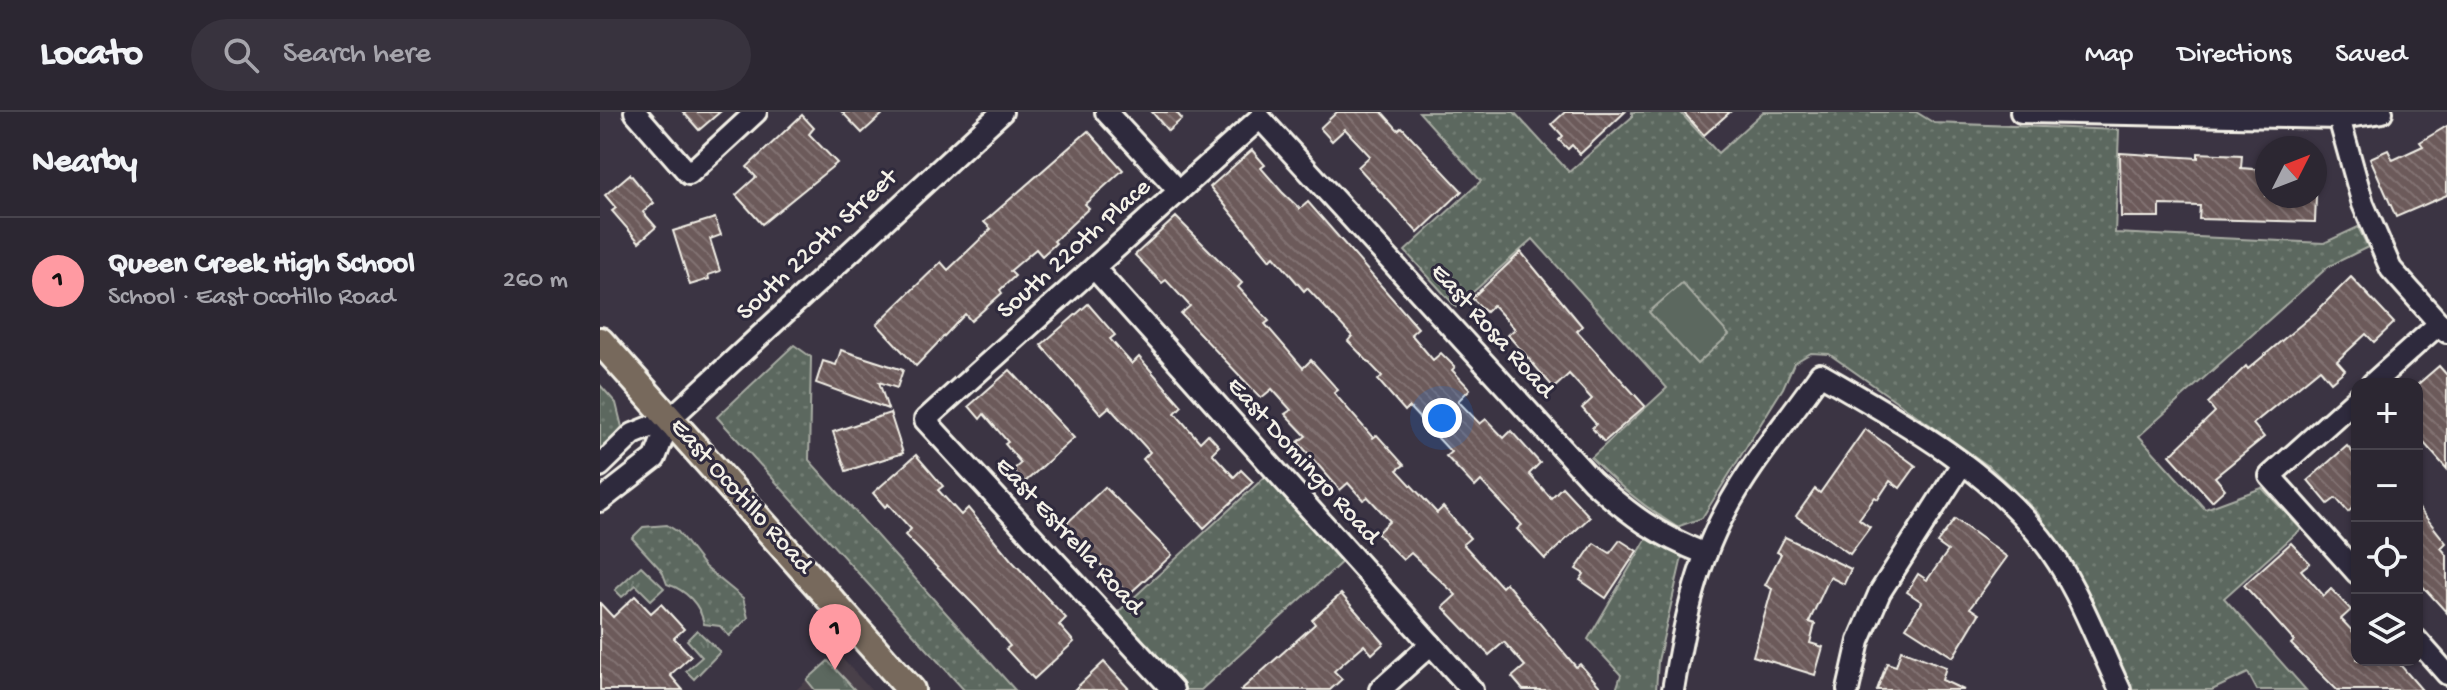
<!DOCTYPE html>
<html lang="en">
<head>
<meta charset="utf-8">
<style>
	body { margin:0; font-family:"Gochi Hand",sans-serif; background:#38333e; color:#f1f3f6 }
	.controls { position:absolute; right:24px; bottom:24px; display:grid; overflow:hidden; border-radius:16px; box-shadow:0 2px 6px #0004 }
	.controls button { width:72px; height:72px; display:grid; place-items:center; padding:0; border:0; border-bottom:2px solid #48444d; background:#2c2732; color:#f1f3f6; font:40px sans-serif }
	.compass { position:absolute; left:1655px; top:24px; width:72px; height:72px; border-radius:50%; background:#2c2732; box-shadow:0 2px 6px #0004; rotate:48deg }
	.you { position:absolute; left:842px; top:306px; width:28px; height:28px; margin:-20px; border:6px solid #fff; border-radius:50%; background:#1a73e8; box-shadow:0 0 0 12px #1a73e833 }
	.badge { display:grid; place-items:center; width:52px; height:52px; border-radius:50%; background:#ff9aa2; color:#111; font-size:26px; font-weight:700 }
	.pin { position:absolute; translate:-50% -66px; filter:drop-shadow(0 2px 4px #0008) }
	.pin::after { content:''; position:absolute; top:42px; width:28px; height:24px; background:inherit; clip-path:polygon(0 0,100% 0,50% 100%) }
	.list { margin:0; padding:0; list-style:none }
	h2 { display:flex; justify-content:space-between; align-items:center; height:104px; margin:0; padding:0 32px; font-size:34px }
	h2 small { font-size:26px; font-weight:400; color:#a6a5ac }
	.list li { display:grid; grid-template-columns:52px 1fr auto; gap:24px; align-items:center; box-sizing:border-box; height:128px; padding:0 32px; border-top:2px solid #48444d }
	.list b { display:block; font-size:30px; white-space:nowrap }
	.list p { margin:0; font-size:26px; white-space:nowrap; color:#a6a5ac }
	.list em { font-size:26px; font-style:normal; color:#a6a5ac }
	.icon { flex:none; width:44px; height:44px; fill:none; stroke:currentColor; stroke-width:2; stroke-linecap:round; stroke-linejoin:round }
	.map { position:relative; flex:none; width:1847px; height:578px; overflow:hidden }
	header { display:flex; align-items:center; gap:48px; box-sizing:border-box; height:112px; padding:0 40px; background:#2c2732; border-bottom:2px solid #48444d }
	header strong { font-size:38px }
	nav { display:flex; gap:44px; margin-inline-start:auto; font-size:28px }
	.search { width:560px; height:72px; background:#38333e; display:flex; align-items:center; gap:20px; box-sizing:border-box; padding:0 28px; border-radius:44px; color:#a6a5ac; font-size:30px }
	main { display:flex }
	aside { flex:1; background:#2c2732 }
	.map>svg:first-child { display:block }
	.built { fill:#4a3f4a }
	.grass { fill:url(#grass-tufts); stroke:#a8aca3; stroke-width:2 }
	.park { fill:url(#park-dots); stroke:#a8aca3; stroke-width:2 }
	.garden { fill:#5b685e; stroke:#a8aca3; stroke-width:2 }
	.building { fill:url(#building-back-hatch); stroke:#f4f1e8; stroke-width:2 }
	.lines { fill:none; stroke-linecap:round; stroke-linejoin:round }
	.minor-casing { stroke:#f4f1e8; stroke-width:26 }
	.major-casing { stroke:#f4f1e8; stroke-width:32 }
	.minor { stroke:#2f2a3d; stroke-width:20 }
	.major { stroke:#77695c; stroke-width:26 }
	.labels { text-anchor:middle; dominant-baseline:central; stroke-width:6; stroke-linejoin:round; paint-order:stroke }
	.street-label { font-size:26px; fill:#f4f1e8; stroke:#2f2a3d }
</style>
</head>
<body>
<header>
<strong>Locato</strong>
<div class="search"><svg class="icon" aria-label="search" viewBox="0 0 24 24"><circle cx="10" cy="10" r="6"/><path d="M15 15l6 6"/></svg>Search here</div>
<nav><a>Map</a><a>Directions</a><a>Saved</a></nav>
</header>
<main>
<aside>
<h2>Nearby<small></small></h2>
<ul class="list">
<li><span class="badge">1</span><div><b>Queen Creek High School</b><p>School · East Ocotillo Road</p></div><em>260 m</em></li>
</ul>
</aside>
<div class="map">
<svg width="1847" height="578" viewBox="0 0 1847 578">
	<defs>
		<pattern id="grass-tufts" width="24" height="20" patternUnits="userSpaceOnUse" patternTransform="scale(2)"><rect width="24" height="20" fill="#5b685e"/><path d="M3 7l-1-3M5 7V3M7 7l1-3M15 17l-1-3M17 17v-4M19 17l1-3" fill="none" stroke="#737e75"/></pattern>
		<pattern id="park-dots" width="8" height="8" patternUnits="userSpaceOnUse" patternTransform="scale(2)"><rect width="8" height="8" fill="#5b685e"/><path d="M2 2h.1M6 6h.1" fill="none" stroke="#737e75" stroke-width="1.8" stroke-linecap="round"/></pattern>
		<pattern id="building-back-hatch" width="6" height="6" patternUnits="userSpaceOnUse" patternTransform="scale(2)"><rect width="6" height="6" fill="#6c5a5a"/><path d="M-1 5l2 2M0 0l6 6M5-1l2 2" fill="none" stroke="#827272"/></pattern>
	</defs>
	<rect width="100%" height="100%" fill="#3b3443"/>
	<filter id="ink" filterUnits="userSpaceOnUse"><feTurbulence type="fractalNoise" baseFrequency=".0125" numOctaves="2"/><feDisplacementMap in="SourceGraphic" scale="16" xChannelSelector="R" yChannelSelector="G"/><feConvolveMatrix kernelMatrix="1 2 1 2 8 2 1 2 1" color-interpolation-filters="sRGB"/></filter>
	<g filter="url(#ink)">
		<!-- built -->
		<polygon class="built" points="237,541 271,578 196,578"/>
		<!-- grass -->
		<g class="grass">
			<polygon points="41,454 64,476 51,488 36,473 22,485 15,478"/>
			<polygon points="97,518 120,540 94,567 86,559 102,545 87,528"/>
			<polygon points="228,549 255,578 215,578 207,568"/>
		</g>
		<!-- park -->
		<g class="park">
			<path d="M819,0H914L969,60L1032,5V0H1080L1118,41L1163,0H1316L1334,11L1519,18L1515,121L1724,131L1758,115L1768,135L1729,154L1539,324L1605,397L1662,376L1701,417L1624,486L1706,578H1657L1648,561L1612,578H1531L1485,474L1437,400L1390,355L1229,242L1211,241L1194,251L1183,276L1102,406L1077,415C1044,395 1017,373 991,346L1067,276L933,127L856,195L805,139L881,69Z"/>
			<polygon points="194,233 211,245 209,348 415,578 364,578 117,305"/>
			<polygon points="0,273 16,291 22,315 0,341"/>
			<polygon points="666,364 744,448 601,578 585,578 518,500"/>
			<path d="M67,413L78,420L105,455L143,486L148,506L129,524L120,514L104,512C100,492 86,478 67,472L62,459L32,426L43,415Z"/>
			<polygon points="1047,426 1082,445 1058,549 1056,578 1016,578 1021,563 988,527"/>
		</g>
		<!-- garden -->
		<polygon class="garden" points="1082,171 1129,223 1097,252 1049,200"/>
		<!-- building -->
		<g class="building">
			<polygon points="83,0 120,0 99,18"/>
			<polygon points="242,0 285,0 262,21"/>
			<polygon points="552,0 576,0 582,7 568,19"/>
			<polygon points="737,0 782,0 798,18 802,15 862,79 818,121 758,55 770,44 745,17 732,29 720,16"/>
			<polygon points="965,0 1025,0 980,42 972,33 968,37 959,28 963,24 952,12"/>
			<polygon points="1083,0 1130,0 1104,23"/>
			<polygon points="202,3 214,16 209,22 237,51 162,112 136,83 156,65 147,55"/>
			<polygon points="1847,14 1847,83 1796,105 1770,46 1788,38 1793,48 1823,34 1820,30"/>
			<polygon points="488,19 523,58 485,92 489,96 454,129 456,131 442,144 436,137 410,159 415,164 400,178 402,181 371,209 365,202 316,254 277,212 341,150 348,158 391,117 384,110"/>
			<polygon points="652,38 665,53 661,56 682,80 700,97 708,90 818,216 811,222 833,248 841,241 855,255 852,258 870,277 858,289 880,312 886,307 904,326 911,319 940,351 929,362 951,386 962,375 990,405 945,447 917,417 922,413 881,369 875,375 846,344 851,340 809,295 805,299 778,268 782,264 748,229 752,224 707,176 704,179 674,144 670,148 610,75"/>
			<polygon points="1520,41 1598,46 1598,41 1642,43 1641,56 1666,58 1665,84 1716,84 1715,110 1599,107 1600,94 1560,93 1560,105 1521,105"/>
			<polygon points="30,62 54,91 43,100 56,115 39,130 12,99 16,96 5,83"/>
			<polygon points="576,105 642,171 638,175 669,209 665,212 703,256 711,248 738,278 734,281 773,326 777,323 804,353 797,358 837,401 843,395 870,426 863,432 902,475 906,471 976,555 980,552 1003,578 923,578 912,565 925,554 904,530 889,543 843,495 856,483 811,441 803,448 792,437 777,421 790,409 768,385 763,388 748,371 740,378 698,330 706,324 685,302 691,298 672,277 661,286 581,202 590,194 566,168 562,171 535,143"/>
			<polygon points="115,106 121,123 110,127 120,159 108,163 109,167 90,173 73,119"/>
			<polygon points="921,140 982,214 977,219 1045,294 1004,330 992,316 996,312 982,296 992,287 969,262 954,276 908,223 915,217 893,193 886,200 872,186"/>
			<polygon points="1751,165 1794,211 1774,230 1766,222 1737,249 1745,258 1731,270 1720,257 1653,312 1664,325 1615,365 1625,377 1612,389 1570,343 1615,300 1608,291 1646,254 1648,257 1716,200"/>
			<polygon points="488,192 515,223 510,227 532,252 539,245 582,294 575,301 600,330 608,322 619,334 612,341 634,365 641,358 653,370 604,416 543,347 550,340 509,295 501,302 441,233"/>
			<polygon points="241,238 303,258 297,276 279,270 288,297 216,271 223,249 236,253"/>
			<polygon points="1839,254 1847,263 1847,357 1824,331 1817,338 1817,273"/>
			<polygon points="410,258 474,326 425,370 413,358 421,351 405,332 408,330 384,302 380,307 369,294"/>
			<polygon points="290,301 303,341 246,359 233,320"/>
			<polygon points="1265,317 1316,354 1300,376 1290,369 1278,387 1275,385 1259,407 1270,415 1250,442 1196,404 1215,377 1220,381"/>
			<polygon points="1747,334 1757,346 1757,392 1748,400 1736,386 1728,392 1708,368"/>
			<polygon points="316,343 343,374 338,378 361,403 368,396 412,449 466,506 459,513 474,530 434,567 406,537 410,534 378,497 305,423 311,417 288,392 285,395 273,381"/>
			<polygon points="505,375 572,443 528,483 465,413"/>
			<polygon points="1817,394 1846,431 1841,436 1847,443 1847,501 1817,468"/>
			<polygon points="1355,407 1407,445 1370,496 1379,502 1353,545 1306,515 1322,490 1307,480 1318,462 1327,468 1348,439 1337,431"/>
			<polygon points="1185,425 1251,457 1244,472 1230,465 1209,510 1215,512 1210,531 1223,535 1215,563 1153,544 1172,477 1165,473 1181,442 1177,440"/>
			<polygon points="1020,428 1037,439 1006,486 980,468 984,462 976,457 994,431 1010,441"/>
			<polygon points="1691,431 1710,451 1701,458 1724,484 1731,477 1751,498 1741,507 1757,524 1757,548 1796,548 1822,578 1737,578 1691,532 1694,529 1644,473"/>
			<polygon points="741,482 784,531 772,542 764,533 734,559 742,567 730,578 641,578 715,512 712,508"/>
			<polygon points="35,484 51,501 61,492 84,517 74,526 91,544 70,563 83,578 0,578 0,491 13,505"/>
			<polygon points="1301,538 1346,555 1342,568 1364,578 1277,578 1287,551 1296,554"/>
			<polygon points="504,550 530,578 474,578"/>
		</g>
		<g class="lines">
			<defs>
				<g id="minor">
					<polyline points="35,0 89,62 156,0"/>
					<polyline points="506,0 579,79"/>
					<polyline points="1421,0 1739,6 1782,0"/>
					<polyline points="1739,6 1763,92 1791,157 1847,220"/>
					<polyline points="494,156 872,578"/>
					<polyline points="1772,272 1840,211"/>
					<polyline points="1757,286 1670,364 1757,461"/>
					<polyline points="0,354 33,322 70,307 402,0"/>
					<polyline points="0,389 55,346 70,307"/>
					<polyline points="1817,528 1847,562"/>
					<path d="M573,578L325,308L660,6L992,369C1030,403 1057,423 1106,442"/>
					<polyline points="780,578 831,532"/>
					<path d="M1073,578C1083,518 1095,455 1125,400C1150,352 1189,307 1220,262C1298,307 1385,354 1441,426C1476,470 1496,527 1520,578"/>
					<polyline points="1248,578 1259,529 1280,480 1362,352"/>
				</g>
				<polyline id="major" points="0,229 311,578"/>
			</defs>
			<!-- minor casing -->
			<use href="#minor" class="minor-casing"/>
			<!-- major casing -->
			<use href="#major" class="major-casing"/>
			<!-- minor -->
			<use href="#minor" class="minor"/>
			<!-- major -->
			<use href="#major" class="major"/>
		</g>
	</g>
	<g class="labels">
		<!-- street labels -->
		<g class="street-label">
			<text transform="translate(218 134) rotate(-43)">South 220th Street</text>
			<text transform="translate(475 138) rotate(-42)">South 220th Place</text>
			<text transform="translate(891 220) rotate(48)">East Rosa Road</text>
			<text transform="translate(702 350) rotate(48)">East Domingo Road</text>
			<text transform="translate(140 385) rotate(48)">East Ocotillo Road</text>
			<text transform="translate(468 425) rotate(47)">East Estrella Road</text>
		</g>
	</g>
</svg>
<div class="controls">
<button>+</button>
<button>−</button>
<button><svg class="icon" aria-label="locate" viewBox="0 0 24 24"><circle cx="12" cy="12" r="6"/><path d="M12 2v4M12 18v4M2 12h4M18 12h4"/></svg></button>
<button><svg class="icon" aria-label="layers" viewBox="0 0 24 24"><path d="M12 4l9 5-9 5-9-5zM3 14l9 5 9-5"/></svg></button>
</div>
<svg class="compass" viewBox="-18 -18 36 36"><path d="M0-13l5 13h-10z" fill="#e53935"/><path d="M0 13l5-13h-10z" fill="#a6a5ac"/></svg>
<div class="you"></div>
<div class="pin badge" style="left:235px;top:558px">1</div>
</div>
</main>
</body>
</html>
